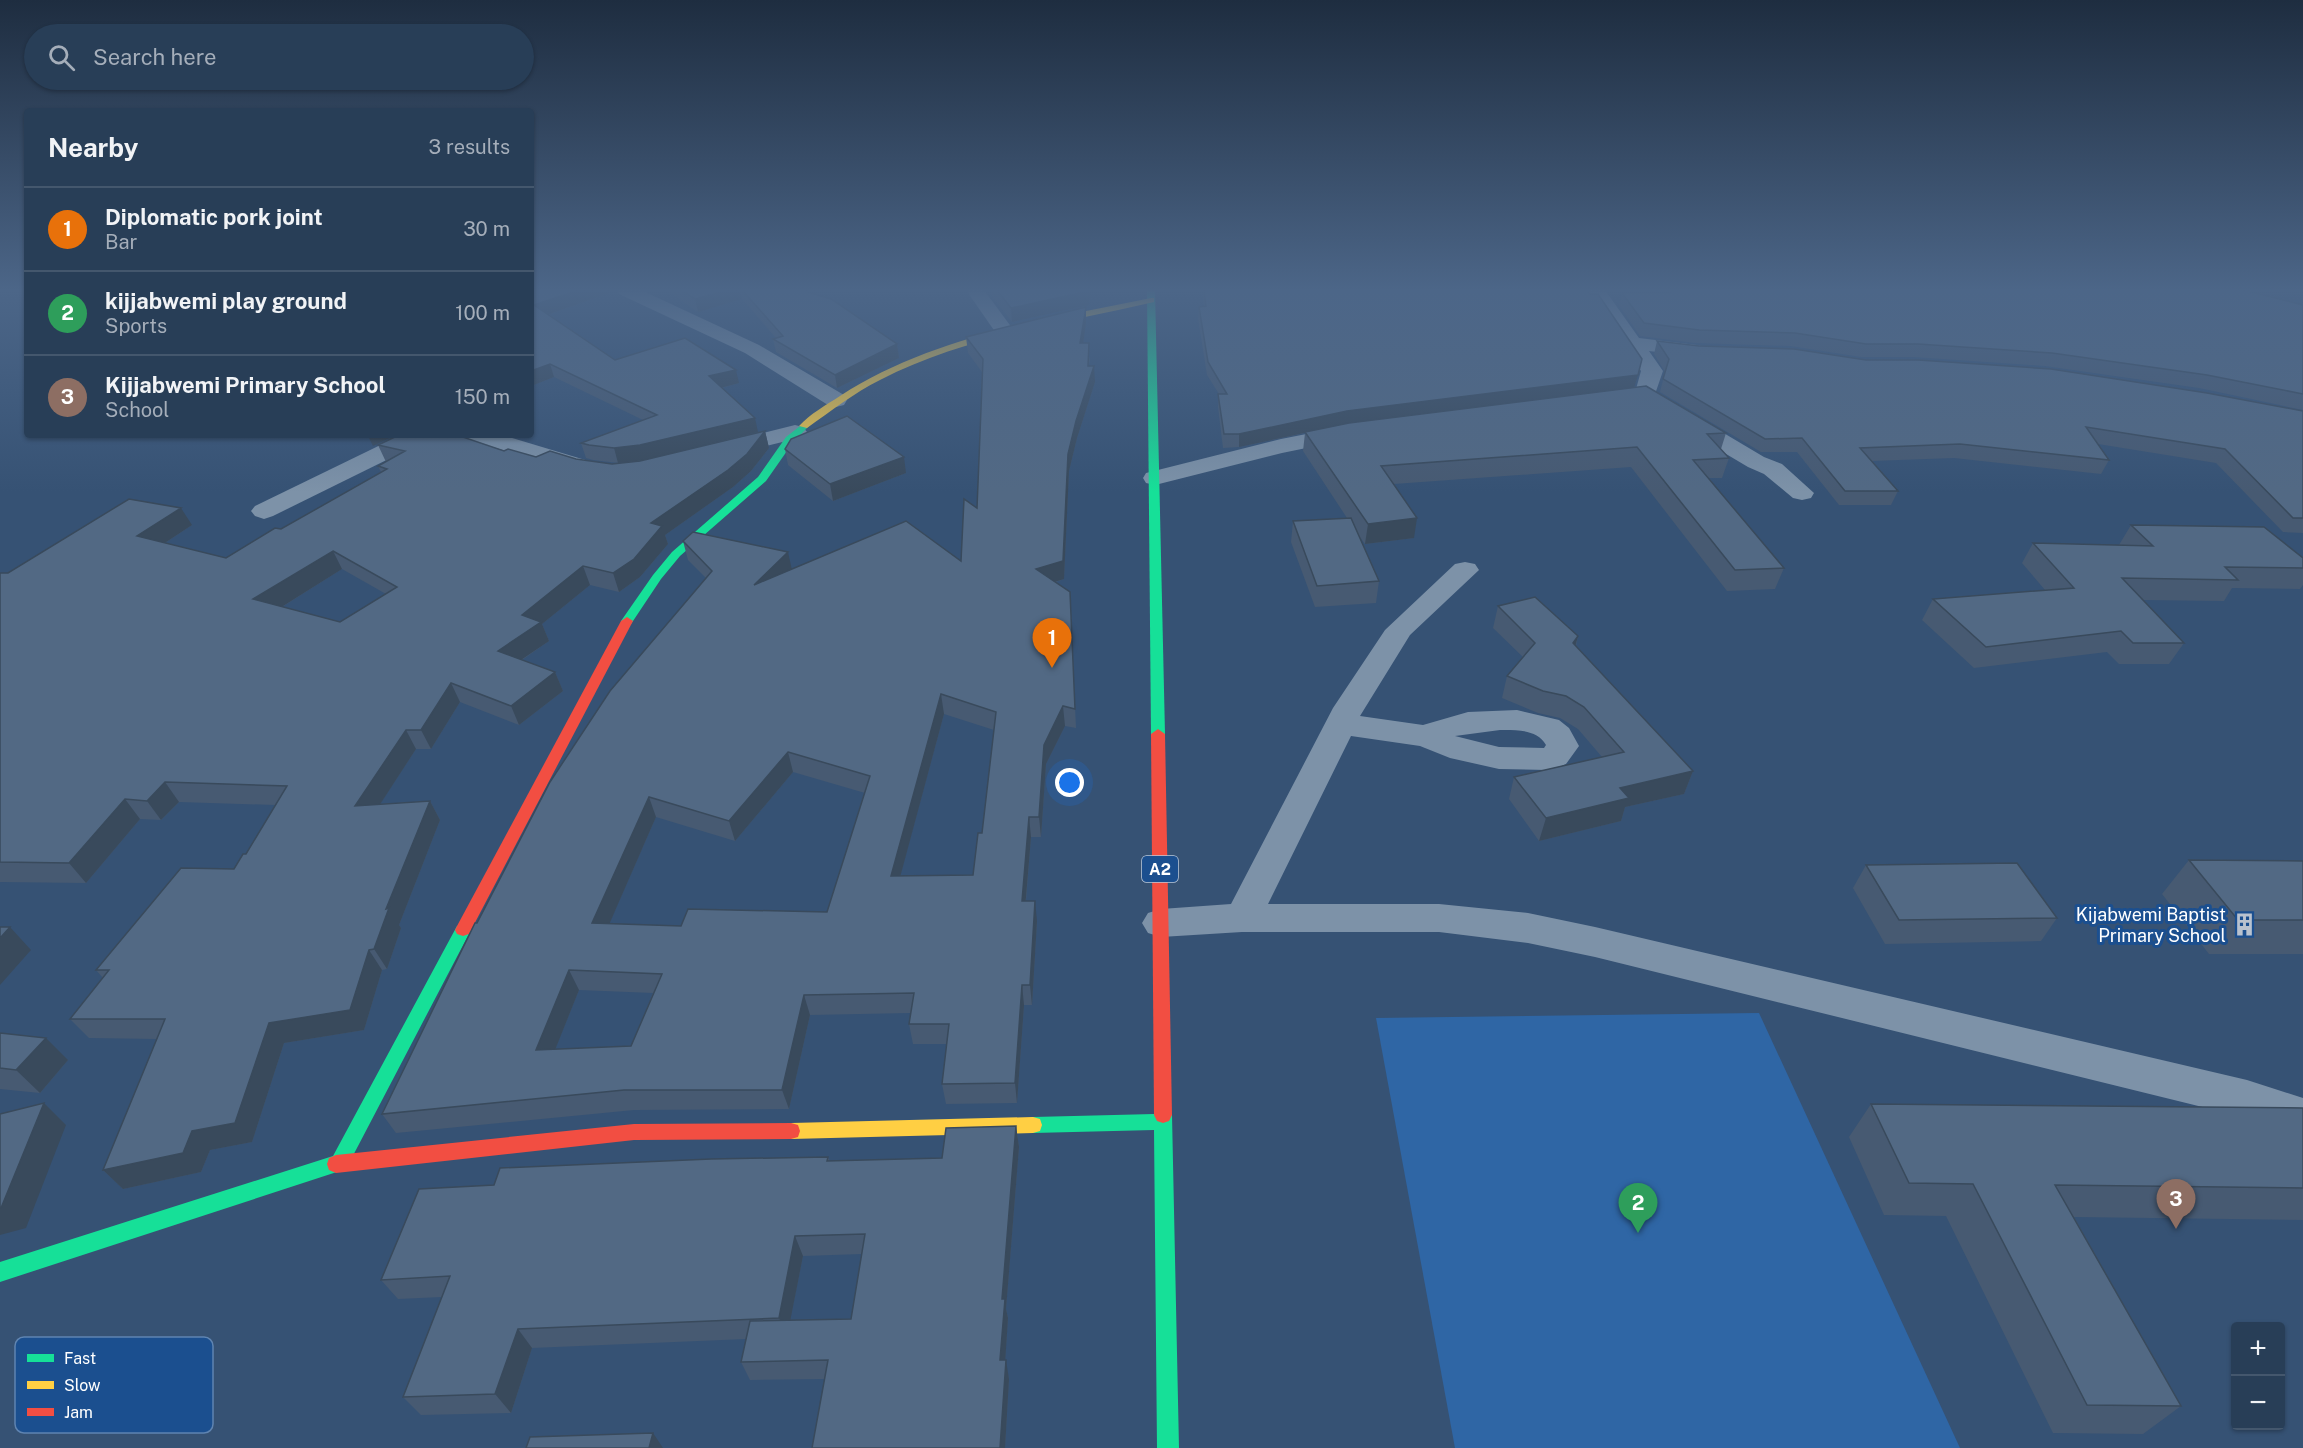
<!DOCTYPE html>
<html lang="en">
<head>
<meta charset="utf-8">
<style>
	body { margin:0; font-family:"Public Sans",sans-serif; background:#30455d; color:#f1f3f6 }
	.controls { position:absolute; right:18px; bottom:18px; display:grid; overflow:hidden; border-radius:6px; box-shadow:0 2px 4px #0004 }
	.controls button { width:54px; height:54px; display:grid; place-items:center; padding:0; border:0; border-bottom:2px solid #44576d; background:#283e57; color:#f1f3f6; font:30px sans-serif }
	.you { position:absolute; left:1070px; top:783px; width:21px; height:21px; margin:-15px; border:4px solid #fff; border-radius:50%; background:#1a73e8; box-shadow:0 0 0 9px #1a73e833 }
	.badge { display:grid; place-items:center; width:39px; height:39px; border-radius:50%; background:#8c9099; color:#fff; font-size:20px; font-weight:700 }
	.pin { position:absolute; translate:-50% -50px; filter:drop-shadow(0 2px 3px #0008) }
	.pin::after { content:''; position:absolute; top:32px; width:21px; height:18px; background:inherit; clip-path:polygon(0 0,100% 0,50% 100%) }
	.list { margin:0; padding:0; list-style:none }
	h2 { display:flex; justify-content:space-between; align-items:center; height:78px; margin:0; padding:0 24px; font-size:26px }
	h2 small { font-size:20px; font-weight:400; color:#a5aeba }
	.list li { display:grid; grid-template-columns:39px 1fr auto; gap:18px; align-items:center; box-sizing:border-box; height:84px; padding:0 24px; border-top:2px solid #44576d }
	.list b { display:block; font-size:22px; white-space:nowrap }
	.list p { margin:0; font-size:20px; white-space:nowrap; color:#a5aeba }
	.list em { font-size:20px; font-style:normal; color:#a5aeba }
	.icon { flex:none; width:33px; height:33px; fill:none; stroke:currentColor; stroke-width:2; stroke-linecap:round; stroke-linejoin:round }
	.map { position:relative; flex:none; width:2303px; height:1448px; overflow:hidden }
	.search { position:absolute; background:#283e57; box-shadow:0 2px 4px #0004; left:24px; top:24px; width:510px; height:66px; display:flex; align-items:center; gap:15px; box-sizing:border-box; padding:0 21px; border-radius:33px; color:#a5aeba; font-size:22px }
	.panel { position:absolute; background:#283e57; box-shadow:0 2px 4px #0004; left:24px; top:108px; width:510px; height:330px; border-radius:6px }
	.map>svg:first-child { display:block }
	.green { fill:#2f66a5 }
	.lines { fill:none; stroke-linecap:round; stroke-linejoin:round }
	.street { fill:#7d92a8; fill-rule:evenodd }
	.fast { fill:#16e098; fill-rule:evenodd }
	.slow { fill:#ffcf43; fill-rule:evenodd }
	.jam { fill:#f24e42; fill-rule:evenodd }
	.wall { fill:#475a72; fill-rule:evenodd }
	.shaded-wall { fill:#394a5c }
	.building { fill:#526984; stroke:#394a5c; stroke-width:1.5; fill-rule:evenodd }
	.labels { text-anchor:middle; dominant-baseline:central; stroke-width:6; stroke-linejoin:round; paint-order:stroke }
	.shield { fill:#1b4f8f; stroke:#bbcadd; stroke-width:1.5 }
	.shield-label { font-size:16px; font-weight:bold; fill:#fff }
	.poi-label { font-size:18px; fill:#fff; stroke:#1b4f8f; text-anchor:end }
	.key { fill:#1b4f8f; stroke:#5f84b1; stroke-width:1.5 }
	.key-label { font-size:16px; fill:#fff }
</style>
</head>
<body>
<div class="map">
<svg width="2303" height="1448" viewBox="0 0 2303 1448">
	<rect width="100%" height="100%" fill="#365274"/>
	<!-- green -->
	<polygon class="green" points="1759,1013 1960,1448 1455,1448 1376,1018"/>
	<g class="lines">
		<!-- street -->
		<g class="street">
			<polygon points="617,290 641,290 759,345 844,395 847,400 844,405 836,407 828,405 745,353 619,294"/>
			<polygon points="966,290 984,290 1015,332 1012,336 998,336"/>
			<polygon points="1587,290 1605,290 1639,338 1697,345 1704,347 1707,351 1704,355 1697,357 1649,351 1663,371 1653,400 1610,405 1602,403 1599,398 1602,393 1636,389 1641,371"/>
			<polygon points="1687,414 1695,416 1764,457 1782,464 1814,493 1811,498 1802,500 1793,498 1764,474 1748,467 1679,426 1676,421 1679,416"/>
			<polygon points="795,425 803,427 807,432 803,437 726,456 718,454 714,449 718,444"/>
			<polygon points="1347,426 1355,428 1359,433 1355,438 1282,453 1155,485 1146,483 1143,478 1146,473 1281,439"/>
			<polygon points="401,435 431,435 427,440 273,516 264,519 255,516 251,511 255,506"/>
			<polygon points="465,435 502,435 592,462 595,467 592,472 583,474 469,440"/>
			<path d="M1465,562L1475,564L1479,570L1410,635L1360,716L1423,725L1468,712L1517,710L1559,720L1569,728L1579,746L1566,764L1559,767L1548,770L1499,769L1450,758L1420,746L1351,736L1268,904H1439L1528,913L1595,927L2247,1080L2303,1098V1136L2247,1118L1595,957L1528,943L1439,932H1242L1161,937L1148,933L1142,923L1148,913L1161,909L1231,904L1333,708L1385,630L1455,564ZM1500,730C1516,730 1537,729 1546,745L1544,748L1499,747L1455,736Z"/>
		</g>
		<!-- fast -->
		<g class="fast">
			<polygon points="1147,290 1155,290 1165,734 1158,739 1151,734"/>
			<polygon points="804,423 809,426 794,441 766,481 680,556 661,579 631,624 623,624 621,621 653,575 672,552 758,477 786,437"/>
			<polygon points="463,924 469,926 471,930 346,1169 0,1282 0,1262 333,1156 457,926"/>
			<polygon points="1163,1107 1169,1109 1172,1115 1179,1448 1157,1448 1154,1130 1033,1133 1026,1131 1024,1125 1026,1119 1033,1117 1154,1114 1157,1109"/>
		</g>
		<!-- slow -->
		<g class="slow">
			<path d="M1151,298H1154V302C1061,324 966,336 880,380C854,393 831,411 807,428L799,426C810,414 826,405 840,396C932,336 1045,320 1151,298Z"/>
			<polygon points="1033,1117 1040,1119 1042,1125 1040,1131 1033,1133 791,1139 784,1137 782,1131 784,1125 791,1123"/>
		</g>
		<!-- jam -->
		<g class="jam">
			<polygon points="627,617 633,621 469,934 463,936 457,934 455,930 457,926 621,621"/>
			<polygon points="1158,729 1165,734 1172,1115 1169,1121 1163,1123 1157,1121 1154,1115 1151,734"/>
			<polygon points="791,1123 798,1125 800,1131 798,1137 791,1139 634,1140 336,1173 329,1170 327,1164 329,1158 336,1155 634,1124"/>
		</g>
	</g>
	<!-- wall -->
	<g class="wall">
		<path d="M531,290L615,291L548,315L615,360L739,383L722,388L758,432L656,457L765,431L769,448L751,471L733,487L665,535L668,544L640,577L619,592L590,585L542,624L549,641L522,660L555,672L563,691L519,725L460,702L431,749H416L380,804L430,801L440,820L399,925L401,928L387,969L382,970L364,1030L284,1043L252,1142L210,1150L201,1172L123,1189L103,1170L157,1039L89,1038L70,1019L103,978L96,970L234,869L246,854L275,805L179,802L161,820L140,819L86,883L0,882V573H8L192,525L165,543L226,558L281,529L381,472L378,466L386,462L378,445L504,451L536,457L576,459L612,464L644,460L618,463L593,460L586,458L581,443L643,420L554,377L531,386ZM342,569L386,594L340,622L282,607Z"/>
		<polygon points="666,290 836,290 813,294 897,344 899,358 837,388 776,352 773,339 776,338 742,299 698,312"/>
		<polygon points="991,290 1091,290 1089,305 1012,322 992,296"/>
		<polygon points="1202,290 1586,290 1642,359 1634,387 1726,433 1721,449 1729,458 1722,478 1708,478 1784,568 1775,589 1727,591 1631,467 1394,484 1414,538 1365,544 1359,536 1379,581 1376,603 1315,607 1291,542 1293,521 1347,518 1303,451 1305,433 1239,447 1223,448 1218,407 1219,394 1207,375 1198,319 1199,307 1204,306"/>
		<polygon points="1664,290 2244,290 2303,305 2303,410 2199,388 2045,366 1913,357 1861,357 1790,346 1695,343 1640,336 1619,305 1622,293 1663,293"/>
		<path d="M1086,323L1083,343L1090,359L1089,366L1095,382L1077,438L1069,471L1064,579L1056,582L1070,592L1076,728L1065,726L1046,764L1041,837H1031L1026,901L1037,921L1032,1005H1024L1017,1103L946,1104L942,1084L947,1044H913L909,1024L911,1013L810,1015L789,1109L634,1110L396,1133L382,1114L477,923L706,578L688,560L683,541L792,569L961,561L977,508L982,372L968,353L966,337ZM944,714L994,730L982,833L973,875L900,876ZM793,772L865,793L827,912L681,926L609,924L656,817L735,841ZM579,990L653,993L631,1046L555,1049Z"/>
		<polygon points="1657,341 1699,346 1866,360 2303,411 2303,533 2283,532 2216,463 2098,444 2109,460 2101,474 1954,458 1872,461 1898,491 1891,505 1839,505 1797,452 1761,452 1660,392 1665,372 1654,354"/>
		<polygon points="785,449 906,473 833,501 788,465"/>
		<polygon points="2131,525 2303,558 2303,585 2300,589 2232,588 2224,601 2142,600 2184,643 2169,664 2119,664 2107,652 1974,668 1922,620 1933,599 2045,590 2022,563 2033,543 2119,545"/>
		<polygon points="1498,606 1578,636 1576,646 1693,771 1684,794 1625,807 1621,821 1539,841 1509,799 1514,777 1602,757 1578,729 1560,718 1538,713 1502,698 1507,676 1523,657 1493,628"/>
		<polygon points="2189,860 2303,861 2303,954 2209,954 2162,894"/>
		<polygon points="1866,865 2057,918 2041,941 1885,944 1853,888"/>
		<polygon points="0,1033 68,1060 40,1093 0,1089"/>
		<polygon points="1871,1104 2303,1108 2303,1220 2074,1217 2181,1406 2143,1434 2053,1433 1946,1216 1884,1215 1849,1137"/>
		<path d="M1016,1126L1019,1147L1006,1309L1008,1318L1005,1360L1009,1379L1005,1448H812L825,1379L750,1380L741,1362L746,1339L532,1348L511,1413L421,1415L403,1397L442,1297L398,1299L381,1280L494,1185L828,1157L830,1161L942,1158ZM862,1254L851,1319L790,1320L803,1256Z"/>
	</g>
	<!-- shaded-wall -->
	<g class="shaded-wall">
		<polygon points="579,290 616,290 615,291 538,318 534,305"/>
		<polygon points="728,290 740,290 742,299 698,312 695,299"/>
		<polygon points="789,290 836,290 790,298"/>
		<polygon points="1089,290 1091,290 1089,305 1012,322 1011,308"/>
		<polygon points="1086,307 1086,323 1081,359 1080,343"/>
		<polygon points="897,344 899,358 837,388 835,375"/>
		<polygon points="550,364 554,377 531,386 531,371"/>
		<polygon points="1094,366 1095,382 1077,438 1069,471 1064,579 1038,587 1036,569 1068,454 1076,421"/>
		<polygon points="736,370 739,383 713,390 709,376"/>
		<polygon points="1638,375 1634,388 1346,424 1239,447 1239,434 1347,411"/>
		<polygon points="755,418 758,432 645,460 618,463 614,448"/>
		<polygon points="765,431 769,448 751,471 733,487 665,535 668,544 640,577 619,592 613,573 651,523"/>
		<polygon points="370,435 396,435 373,446 368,436"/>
		<polygon points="904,457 906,473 833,501 830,484"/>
		<polygon points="181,508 192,525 148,554 137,536"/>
		<polygon points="1417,518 1414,538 1365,544 1368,524"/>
		<polygon points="333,551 342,569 264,618 253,599"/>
		<polygon points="788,552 792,570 754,585"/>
		<polygon points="583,566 590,585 542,624 549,641 506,670 498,651 522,615"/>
		<polygon points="1578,636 1572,658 1573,643"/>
		<polygon points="555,672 563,691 519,725 511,706"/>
		<polygon points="451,683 460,702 431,749 421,730"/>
		<polygon points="941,694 944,714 895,896 891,876"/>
		<polygon points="1063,706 1065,726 1046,764 1041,837 1039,817 1044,745"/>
		<polygon points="406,730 416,749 366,826 355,806"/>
		<polygon points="788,752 793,772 735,841 729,821"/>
		<polygon points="1693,771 1684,794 1625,807 1621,821 1539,841 1546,818 1620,788"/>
		<polygon points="165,782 179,802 161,820 147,801"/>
		<polygon points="649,797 656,817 601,943 592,923"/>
		<polygon points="125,799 140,819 86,883 69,863"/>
		<polygon points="430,801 440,820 399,925 401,928 387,969 374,949 386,909"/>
		<polygon points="1029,817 1031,837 1024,921 1022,901"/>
		<polygon points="1035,901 1037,921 1032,1005 1030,985"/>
		<polygon points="10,927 31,950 0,985 0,938"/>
		<polygon points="369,950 382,970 364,1030 284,1043 252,1142 210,1150 201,1172 123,1189 103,1170 192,1131 269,1023"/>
		<polygon points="569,970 579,990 547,1070 536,1050"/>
		<polygon points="1022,985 1024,1005 1017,1103 1015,1083"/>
		<polygon points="804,995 810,1015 789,1109 782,1090"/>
		<polygon points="46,1038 68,1060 40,1093 16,1070"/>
		<polygon points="44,1103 66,1125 26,1228 0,1235 0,1208"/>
		<polygon points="1016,1126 1019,1147 1006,1309 1008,1318 1004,1379 1000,1360 1002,1299"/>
		<polygon points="795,1236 803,1256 787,1337 779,1318"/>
		<polygon points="518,1329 532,1348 511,1413 495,1394"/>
		<polygon points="1006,1360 1009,1379 1005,1448 1000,1448"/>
		<polygon points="653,1433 663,1448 649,1448"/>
	</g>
	<!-- building -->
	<g class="building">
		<polygon points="531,290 579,290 534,305 615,360 685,338 736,370 709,376 755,418 640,445 614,448 589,445 581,443 657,415 550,364 531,371"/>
		<polygon points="681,290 728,290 695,299"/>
		<polygon points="742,290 801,290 831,299 897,344 835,375 773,339 783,336"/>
		<polygon points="997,290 1089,290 1089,291 1011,308"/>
		<polygon points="1204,290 1586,290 1590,294 1598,294 1642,359 1638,375 1347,411 1239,434 1224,434 1218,394 1227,394 1208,362 1199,307 1206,306"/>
		<polygon points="1667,290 2244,290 2303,305 2303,394 2207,375 2052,353 1918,344 1866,344 1795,333 1699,330 1644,323 1622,293 1670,293"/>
		<path d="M1086,307L1080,343H1089L1088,366H1094L1076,421L1068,454L1063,561L1036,569L1070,592L1075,709L1063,706L1044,745L1039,817H1029L1022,901H1035L1030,985H1022L1015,1083L942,1084L949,1024H909L914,993L804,995L782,1090H624L382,1114L475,923H477L550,782L610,691L712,571L683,541L693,532L788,552L754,585L906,521L961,561L964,499L977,508L983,359L966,337ZM941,694L996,712L982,833H978L973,875L891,876ZM788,752L870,776L827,912L688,909L681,926L592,923L649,797L729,821ZM569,970L662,974L631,1046L536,1050Z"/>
		<polygon points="1657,341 1699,346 1794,349 1866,360 1918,360 2051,369 2207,393 2303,411 2303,518 2293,518 2225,449 2086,427 2109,460 1960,444 1860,448 1898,491 1845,491 1802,438 1765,439 1663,379 1669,359"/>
		<polygon points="1646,386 1726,433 1707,434 1729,458 1693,460 1784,568 1735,570 1637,447 1381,466 1417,518 1368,524 1305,432 1349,423"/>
		<polygon points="847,416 904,457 830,484 785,449 791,439"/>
		<path d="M765,431L747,454L728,470L651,523L662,526L634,559L613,573L583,566L522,615L541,622L498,651L555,672L511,706L451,683L421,730H406L355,806L430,801L386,909L389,908L374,949L369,950L350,1010L269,1023L235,1123L192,1131L183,1153L103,1170L165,1019H70L109,970H96L181,868L234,869L243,854H246L287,786L165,782L147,801L125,799L69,863L0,862V573H8L129,499L181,508L137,536L226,558L275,528L281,529L387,469L378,466L405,451L378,445L399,435H457L504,451L508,449L536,457L550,451L576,459L612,464L640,461ZM333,551L397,587L340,622L253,599Z"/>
		<polygon points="1351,518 1379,581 1317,586 1293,521"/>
		<polygon points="2131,525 2264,527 2303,558 2303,568 2225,567 2238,580 2122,578 2184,643 2133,643 2121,631 1986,647 1933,599 2074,588 2033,543 2153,546"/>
		<polygon points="1535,597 1578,636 1573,643 1693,771 1620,788 1629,798 1546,818 1514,777 1624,752 1584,707 1566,696 1543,691 1507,676 1535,643 1498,606"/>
		<polygon points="2189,860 2303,861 2303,920 2238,920"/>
		<polygon points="2017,863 2057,918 1899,920 1866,865"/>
		<polygon points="0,927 10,927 0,938"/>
		<polygon points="0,1033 46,1038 16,1070 0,1068"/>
		<polygon points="44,1103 1,1208 0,1208 0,1114"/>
		<polygon points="1871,1104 2303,1108 2303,1188 2055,1185 2181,1406 2087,1405 1973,1184 1909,1183"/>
		<polygon points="1016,1126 1002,1299 1005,1299 1000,1360 1006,1360 1000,1448 812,1448 828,1360 741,1362 750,1321 851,1319 865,1234 795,1236 779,1318 518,1329 495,1394 403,1397 450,1276 381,1280 419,1189 494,1185 500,1168 711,1159 828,1157 827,1161 942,1158 946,1128"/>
		<polygon points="653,1433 649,1448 526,1448 530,1437"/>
	</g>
	<!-- sky -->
	<linearGradient id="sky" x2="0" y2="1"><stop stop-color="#1e2d40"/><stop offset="0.59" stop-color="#4c6688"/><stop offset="1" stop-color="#4c6688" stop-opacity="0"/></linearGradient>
	<rect width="2303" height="492" fill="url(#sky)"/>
	<!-- icons -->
	<defs>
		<symbol id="building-bare" viewBox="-9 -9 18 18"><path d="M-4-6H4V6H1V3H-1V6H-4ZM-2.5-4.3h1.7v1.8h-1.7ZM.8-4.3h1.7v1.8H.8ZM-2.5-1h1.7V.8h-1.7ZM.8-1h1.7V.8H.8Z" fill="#b9c2ce" stroke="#1b4f8f" stroke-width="2.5" paint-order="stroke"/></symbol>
	</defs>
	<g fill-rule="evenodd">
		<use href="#building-bare" x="2228" y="908" width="33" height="33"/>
	</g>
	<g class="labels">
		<!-- shield labels -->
		<rect class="shield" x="1142" y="856" width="36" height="26" rx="4.5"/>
		<g class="shield-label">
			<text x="1160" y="869">A2</text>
		</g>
		<!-- poi labels -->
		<g class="poi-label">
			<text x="2226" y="914">Kijabwemi Baptist<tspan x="2226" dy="21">Primary School</tspan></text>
		</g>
	</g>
	<!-- legend -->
	<rect x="15" y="1337" width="198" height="96" rx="9" class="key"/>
	<rect x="27" y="1354" width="27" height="8" fill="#16e098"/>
	<rect x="27" y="1381" width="27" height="8" fill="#ffcf43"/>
	<rect x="27" y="1408" width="27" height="8" fill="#f24e42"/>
	<g class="key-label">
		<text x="64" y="1364">Fast</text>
		<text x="64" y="1391">Slow</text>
		<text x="64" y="1418">Jam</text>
	</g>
</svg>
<div class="controls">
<button>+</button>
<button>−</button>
</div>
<div class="you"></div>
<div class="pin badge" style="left:1052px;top:668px;background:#e8710a">1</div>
<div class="pin badge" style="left:1638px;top:1233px;background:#2e9e5b">2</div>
<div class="pin badge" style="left:2176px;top:1229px;background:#8d6e63">3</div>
<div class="search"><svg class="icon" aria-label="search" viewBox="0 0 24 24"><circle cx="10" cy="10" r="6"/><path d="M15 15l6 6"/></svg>Search here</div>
<section class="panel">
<h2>Nearby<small>3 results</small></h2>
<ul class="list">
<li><span class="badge" style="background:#e8710a">1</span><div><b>Diplomatic pork joint</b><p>Bar</p></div><em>30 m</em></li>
<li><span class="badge" style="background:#2e9e5b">2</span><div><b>kijjabwemi play ground</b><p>Sports</p></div><em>100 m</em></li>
<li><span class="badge" style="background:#8d6e63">3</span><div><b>Kijjabwemi Primary School</b><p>School</p></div><em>150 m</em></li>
</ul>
</section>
</div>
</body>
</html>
